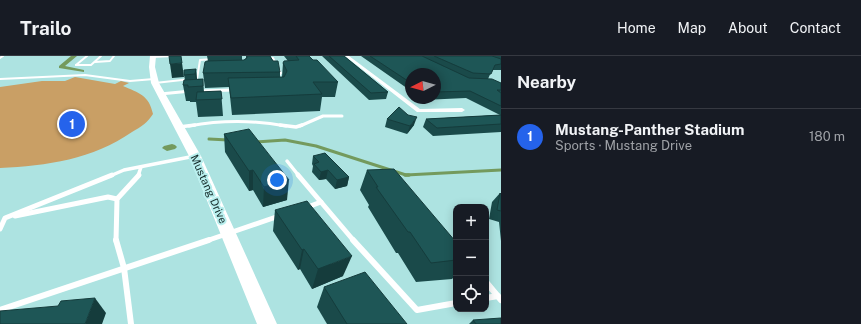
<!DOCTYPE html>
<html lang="en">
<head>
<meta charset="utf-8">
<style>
	body { margin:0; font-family:"Public Sans",sans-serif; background:#242831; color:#f1f3f6 }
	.controls { position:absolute; right:12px; bottom:12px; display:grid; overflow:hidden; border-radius:8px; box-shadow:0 2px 10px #0003 }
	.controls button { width:36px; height:36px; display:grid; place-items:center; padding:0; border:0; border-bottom:1px solid #363941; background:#171b24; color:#f1f3f6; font:20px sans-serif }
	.compass { position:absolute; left:405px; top:12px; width:36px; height:36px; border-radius:50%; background:#171b24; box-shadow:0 2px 10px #0003; rotate:264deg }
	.you { position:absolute; left:277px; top:124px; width:14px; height:14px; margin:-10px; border:3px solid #fff; border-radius:50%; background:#1a73e8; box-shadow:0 0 0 6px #1a73e833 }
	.badge { display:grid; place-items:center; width:26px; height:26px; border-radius:50%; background:#2563eb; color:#fff; font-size:13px; font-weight:700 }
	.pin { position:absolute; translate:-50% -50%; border:2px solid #fff; box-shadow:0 1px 4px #0006 }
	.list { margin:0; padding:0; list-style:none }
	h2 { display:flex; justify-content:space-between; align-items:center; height:52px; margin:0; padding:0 16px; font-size:17px }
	h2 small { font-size:13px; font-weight:400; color:#9ea1a6 }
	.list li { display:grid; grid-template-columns:26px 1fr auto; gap:12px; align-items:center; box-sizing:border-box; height:56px; padding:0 16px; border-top:1px solid #363941 }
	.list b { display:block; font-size:15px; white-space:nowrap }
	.list p { margin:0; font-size:13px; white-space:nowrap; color:#9ea1a6 }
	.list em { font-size:13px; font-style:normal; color:#9ea1a6 }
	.icon { flex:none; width:22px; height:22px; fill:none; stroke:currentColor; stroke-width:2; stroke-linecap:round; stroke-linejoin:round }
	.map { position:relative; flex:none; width:501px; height:268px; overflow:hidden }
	header { display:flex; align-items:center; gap:24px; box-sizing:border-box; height:56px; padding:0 20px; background:#171b24; border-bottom:1px solid #363941 }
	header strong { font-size:19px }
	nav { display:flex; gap:22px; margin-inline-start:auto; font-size:14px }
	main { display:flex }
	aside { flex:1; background:#171b24 }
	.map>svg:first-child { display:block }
	.green { fill:#c99f65 }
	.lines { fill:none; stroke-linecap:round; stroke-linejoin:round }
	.stream-far1 { stroke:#749a5d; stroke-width:3 }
	.stream { stroke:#749a5d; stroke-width:3.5 }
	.canal { fill:#749a5d; fill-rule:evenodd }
	.lane-far4 { stroke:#fff; stroke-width:2 }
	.lane-far3 { stroke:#fff; stroke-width:3 }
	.lane-far2 { stroke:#fff; stroke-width:3.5 }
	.lane-far1 { stroke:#fff; stroke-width:5 }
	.lane { stroke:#fff; stroke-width:6 }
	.street { fill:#fff; fill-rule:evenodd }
	.secondary { fill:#fff; fill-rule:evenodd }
	.wall { fill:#1a4a4a; fill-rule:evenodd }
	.shaded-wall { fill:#153c3c }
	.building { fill:#1e5656; stroke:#153c3c }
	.labels { text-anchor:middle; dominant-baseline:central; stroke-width:4; stroke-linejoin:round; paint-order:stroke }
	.street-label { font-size:11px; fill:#142a29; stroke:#baf0ef }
</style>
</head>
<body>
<header>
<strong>Trailo</strong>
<nav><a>Home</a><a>Map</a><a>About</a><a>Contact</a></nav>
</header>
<main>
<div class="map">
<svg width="501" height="268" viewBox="0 0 501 268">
	<rect width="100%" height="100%" fill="#ade3e1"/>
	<!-- green -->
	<path class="green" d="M75,21L115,28L121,25L129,27L123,30C139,37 149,39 153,58C148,66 141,71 132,76C93,103 47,110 0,112V31L42,25H65Z"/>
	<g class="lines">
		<!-- stream-far1 -->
		<g class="stream-far1">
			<polyline points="209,83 228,84"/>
			<polyline points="256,86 285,84 316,90 406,119 501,114"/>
		</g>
		<!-- stream -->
		<polyline class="stream" points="405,119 409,119"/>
		<!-- canal -->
		<g class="canal">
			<polygon points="71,0 77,0 65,10 84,14 84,16 59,12 59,10"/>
			<polygon points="172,88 175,89 177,91 175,93 167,95 162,92 164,90"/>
		</g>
		<!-- lane-far4 -->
		<g class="lane-far4">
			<polyline points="153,1 172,0"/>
			<polyline points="0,2 3,0"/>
			<polyline points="265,2 273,2 281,17 279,20 280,23"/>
			<polyline points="95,6 110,5 114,0"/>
			<polyline points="76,9 91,9 101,0"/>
			<polyline points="76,9 87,0"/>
			<polyline points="0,23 85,19 130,25 154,23"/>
			<polyline points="155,27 191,23"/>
			<polyline points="200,28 197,23 200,4 213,3"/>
		</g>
		<!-- lane-far3 -->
		<g class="lane-far3">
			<polyline points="198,35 234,34"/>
			<polyline points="160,38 191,35"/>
			<path d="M189,70C222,64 253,64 286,70"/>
			<polyline points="300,70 323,60 342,60"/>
		</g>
		<!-- lane-far2 -->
		<g class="lane-far2">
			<polyline points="280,69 296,71 302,69"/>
			<polyline points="179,71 195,69"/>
			<polyline points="287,105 299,120"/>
			<polyline points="110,120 124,114 195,100"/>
			<polyline points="138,120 141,111"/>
		</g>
		<!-- lane-far1 -->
		<g class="lane-far1">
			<polyline points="298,119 354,185"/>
			<polyline points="305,152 321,146"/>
			<polyline points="15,160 108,141 117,143"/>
			<polyline points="0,173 5,162 112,119"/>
			<polyline points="116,185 117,143 139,119"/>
			<polyline points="206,185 279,160"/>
		</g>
		<!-- lane -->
		<g class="lane">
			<polyline points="116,184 124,212 131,268"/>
			<polyline points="353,184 417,254 456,247"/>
			<polyline points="486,226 501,244"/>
			<polyline points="486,242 498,240"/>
			<polyline points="0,254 209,184"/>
		</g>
		<!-- street -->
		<polygon class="street" points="345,0 349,0 420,53 462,52 465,54 462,56 417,56"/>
		<!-- secondary -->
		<polygon class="secondary" points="150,0 156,0 155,11 159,27 201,100 277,268 257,268 189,100 151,27 149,11"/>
	</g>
	<!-- wall -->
	<g class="wall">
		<path d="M207,0H270L273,5L280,16V21H282L283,7L288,5L284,0H309L313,4L338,26L335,41H322L320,55L232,59L229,31L205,32L203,17L208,5ZM242,0H246V2L244,4H242Z"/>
		<polygon points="322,0 344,0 388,36 386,43 369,44"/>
		<polygon points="361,0 501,0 501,14 492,14 488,23 501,27 501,76 433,80 423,71 426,63 500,59 466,42 423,44 421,42 435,42 435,18 411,18 411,35"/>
		<polygon points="196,13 197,23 203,23 204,36 221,35 223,60 198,61 196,46 190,46 190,45 186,45 183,29 185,24 184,19"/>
		<polygon points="387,63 414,69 407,78 385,71"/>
		<polygon points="224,78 287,144 263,151 253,134 249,135 225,96"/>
		<polygon points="313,100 349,121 347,130 335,133 326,123 319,124 312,116 313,110 312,108"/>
		<polygon points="367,114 456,186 456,219 452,223 416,226 398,197 396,197 368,151 369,149 360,134"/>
		<polygon points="500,137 501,138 501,185 499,166 489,163 492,146"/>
		<polygon points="275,154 343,220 312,233 300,213 298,214 273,175"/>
		<polygon points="324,231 407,268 327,268 317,251"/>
		<polygon points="473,264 501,268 469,268"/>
	</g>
	<!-- shaded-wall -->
	<g class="shaded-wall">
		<polygon points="182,7 184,21 172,22 170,8"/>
		<polygon points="196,13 197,28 197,30 195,18"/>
		<polygon points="417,61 414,69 407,78 410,70"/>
		<polygon points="253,114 253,134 249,135 249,115"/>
		<polygon points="328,114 326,123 319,124 321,116"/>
		<polygon points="349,121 347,130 335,133 337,124"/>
		<polygon points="289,124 287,144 263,151 264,131"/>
		<polygon points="304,193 300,213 298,214 302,194"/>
		<polygon points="352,200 343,220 312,233 318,213"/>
		<polygon points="95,242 106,257 102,268 85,268"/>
	</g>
	<!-- building -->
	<g class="building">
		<polygon points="169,0 181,0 182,7 170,8"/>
		<polygon points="247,0 270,0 273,5 278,5 280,16 203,17 205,6 207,5 244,4 247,2"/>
		<polygon points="296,0 309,0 313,4 317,4 338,26 313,26 322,38 231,42 228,22 284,21 287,15 283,7 284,5 299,4"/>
		<polygon points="329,0 344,0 388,36 371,37"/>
		<polygon points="370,0 422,0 469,22 492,23 501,27 501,34 497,34 501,37 501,50 470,35 435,36 435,18 411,18 411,27"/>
		<polygon points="434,0 492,0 501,3 501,8 495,9 491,18 473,17"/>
		<polygon points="196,13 195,18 184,19 184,14"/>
		<polygon points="203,23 203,30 188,31 188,29 183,29 184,24"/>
		<polygon points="221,35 222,43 196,44 197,36"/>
		<polygon points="399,51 408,59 417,61 410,70 387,63"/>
		<polygon points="501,59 501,68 437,72 426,63"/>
		<polygon points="249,73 289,124 264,131 253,114 249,115 224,78"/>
		<polygon points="325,97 349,121 337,124 328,114 321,116 314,108 319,106 313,100"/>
		<polygon points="394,113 456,186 456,204 431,207 410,176 408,176 376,131 378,131 367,114"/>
		<polygon points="500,137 501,138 501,155 497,154"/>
		<polygon points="307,145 352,200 318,213 304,193 302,194 275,154"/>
		<polygon points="365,216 407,268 347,268 324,231"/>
		<polygon points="95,242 85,268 0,268 0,255 58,250 61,245"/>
		<polygon points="501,262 501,268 476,268 473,264"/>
	</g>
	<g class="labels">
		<!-- street labels -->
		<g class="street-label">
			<text transform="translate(209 133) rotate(66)">Mustang Drive</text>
		</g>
	</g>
</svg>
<div class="controls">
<button>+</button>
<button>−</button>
<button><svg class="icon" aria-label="locate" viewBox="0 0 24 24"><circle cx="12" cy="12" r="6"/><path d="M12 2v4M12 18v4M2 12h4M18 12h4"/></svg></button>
</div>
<svg class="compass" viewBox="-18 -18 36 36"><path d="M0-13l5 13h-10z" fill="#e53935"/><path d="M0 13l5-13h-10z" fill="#9ea1a6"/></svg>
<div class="you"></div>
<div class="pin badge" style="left:72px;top:68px">1</div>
</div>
<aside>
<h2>Nearby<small></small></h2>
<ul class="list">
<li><span class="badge">1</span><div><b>Mustang-Panther Stadium</b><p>Sports · Mustang Drive</p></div><em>180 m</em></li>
</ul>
</aside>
</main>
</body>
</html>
